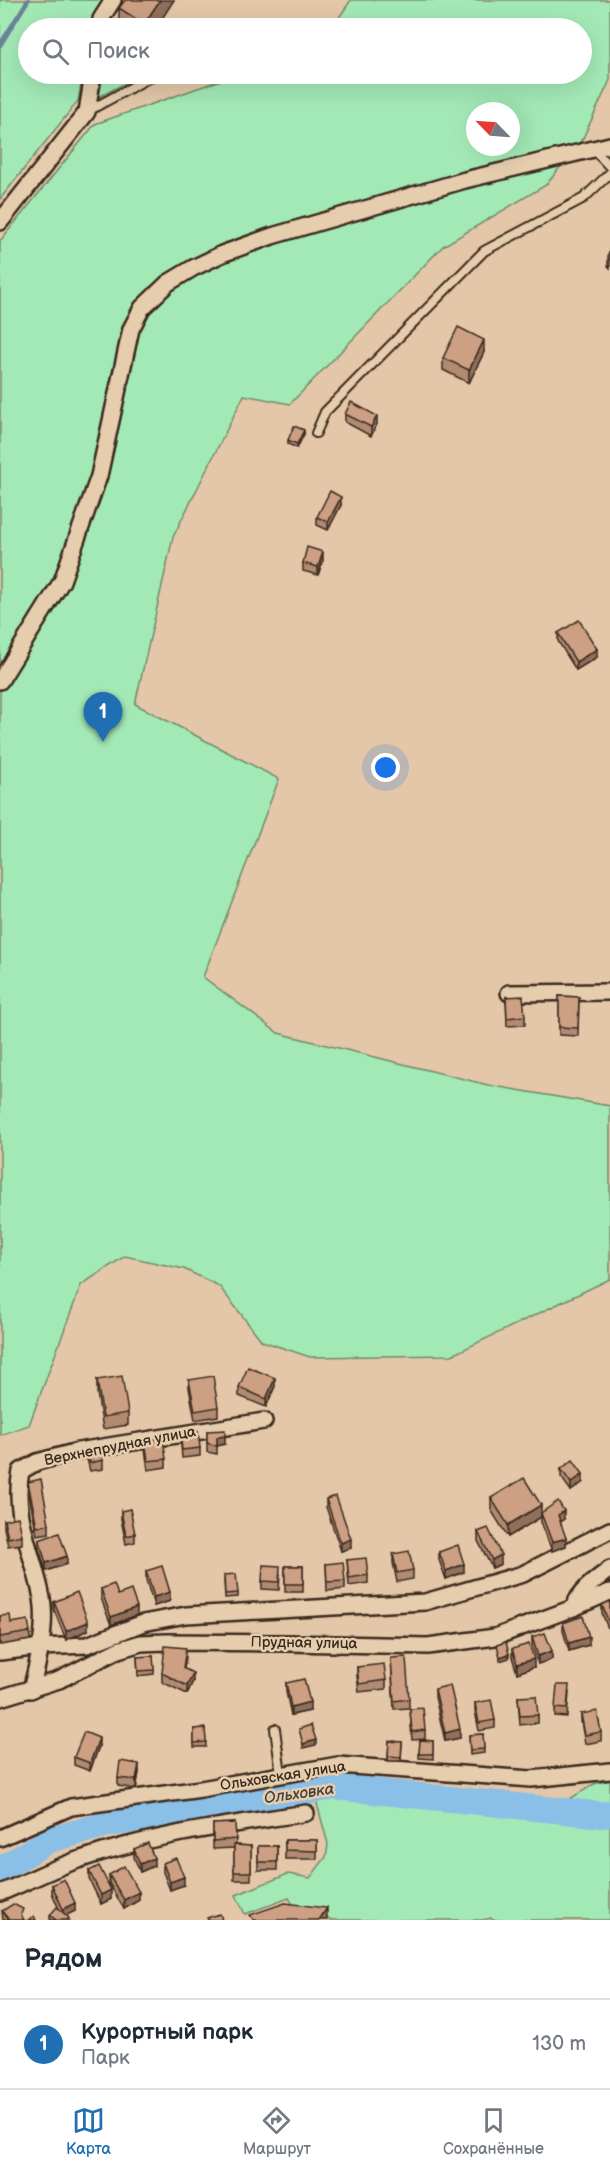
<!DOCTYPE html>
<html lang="ru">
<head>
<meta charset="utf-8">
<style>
	body { margin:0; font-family:"Balsamiq Sans",sans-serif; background:#f2f2f3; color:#1f2937 }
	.compass { position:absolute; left:466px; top:102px; width:54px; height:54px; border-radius:50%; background:#fff; box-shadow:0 6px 24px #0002; rotate:295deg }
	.you { position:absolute; left:386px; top:768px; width:21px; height:21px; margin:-15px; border:4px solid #fff; border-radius:50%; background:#1a73e8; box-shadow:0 0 0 9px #1a73e833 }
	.badge { display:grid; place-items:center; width:39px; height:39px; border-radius:50%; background:#1f6fb2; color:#fff; font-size:20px; font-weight:700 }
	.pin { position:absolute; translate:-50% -50px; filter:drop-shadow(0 2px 3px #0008) }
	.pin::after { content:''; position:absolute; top:32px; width:21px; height:18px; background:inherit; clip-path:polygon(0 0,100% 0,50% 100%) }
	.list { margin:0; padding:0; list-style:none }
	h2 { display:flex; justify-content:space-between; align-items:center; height:78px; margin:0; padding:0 24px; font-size:26px }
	h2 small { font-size:20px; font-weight:400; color:#747a83 }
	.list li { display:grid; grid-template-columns:39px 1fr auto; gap:18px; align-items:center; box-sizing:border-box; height:90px; padding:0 24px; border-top:2px solid #e0e1e3 }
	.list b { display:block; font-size:22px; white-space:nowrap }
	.list p { margin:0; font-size:20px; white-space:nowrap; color:#747a83 }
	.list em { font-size:20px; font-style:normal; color:#747a83 }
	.icon { flex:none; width:33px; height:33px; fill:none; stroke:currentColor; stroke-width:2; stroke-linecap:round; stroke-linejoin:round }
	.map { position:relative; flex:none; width:610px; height:1920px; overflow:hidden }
	.search { position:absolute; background:#fff; box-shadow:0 6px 24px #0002; left:18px; right:18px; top:18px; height:66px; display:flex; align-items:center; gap:15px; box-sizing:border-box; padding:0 21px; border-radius:33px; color:#747a83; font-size:22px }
	.sheet { height:168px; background:#fff }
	nav { display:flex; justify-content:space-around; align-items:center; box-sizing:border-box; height:84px; border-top:2px solid #e0e1e3; background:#fff; font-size:16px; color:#747a83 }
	nav a { display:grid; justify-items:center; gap:3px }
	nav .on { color:#1f6fb2 }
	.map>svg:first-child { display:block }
	.green { fill:#a3e9b6; stroke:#6f8a6a; stroke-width:1.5; fill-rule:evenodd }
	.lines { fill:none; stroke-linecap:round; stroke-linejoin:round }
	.stream { stroke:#6a8397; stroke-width:4.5 }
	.river { stroke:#8abfe7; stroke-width:26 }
	.service-casing { stroke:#3b2a1e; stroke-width:12 }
	.minor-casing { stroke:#3b2a1e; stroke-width:20 }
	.service { stroke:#e5cdae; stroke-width:8 }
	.minor { stroke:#e5cdae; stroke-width:15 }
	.wall { fill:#b08a72; stroke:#3b2a1e; stroke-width:1.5 }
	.shaded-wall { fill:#90705c; stroke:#3b2a1e; stroke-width:1.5 }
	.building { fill:#cda084; stroke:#3b2a1e; stroke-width:1.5 }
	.labels { text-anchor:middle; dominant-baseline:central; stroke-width:5; stroke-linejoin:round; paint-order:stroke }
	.street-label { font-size:15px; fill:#3b2a1e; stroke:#e5cdae }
	.water-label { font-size:16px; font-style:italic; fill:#47403c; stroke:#e5cdae }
</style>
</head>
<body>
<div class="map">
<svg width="610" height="1920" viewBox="0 0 610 1920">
	<rect width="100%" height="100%" fill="#e3c7a8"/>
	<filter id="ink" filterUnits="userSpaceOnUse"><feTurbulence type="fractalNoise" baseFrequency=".0167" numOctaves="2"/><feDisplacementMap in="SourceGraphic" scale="12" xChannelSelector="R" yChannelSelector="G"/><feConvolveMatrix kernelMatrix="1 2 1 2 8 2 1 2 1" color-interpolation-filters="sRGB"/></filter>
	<g filter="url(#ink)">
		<!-- green -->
		<g class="green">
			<polygon points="0,0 105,0 92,20 91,28 28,28 28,74 83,74 78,101 0,199"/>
			<path d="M351,0H610V80L583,138L546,185L443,246L290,404L244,395L173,537L135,704L279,779L203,977L278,1033L488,1085L610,1106V1279L452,1355L310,1357L262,1341L219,1286L184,1269L125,1256L81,1285L29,1425L0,1435V241L95,124L238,74H582V28H332ZM475,111H511V147H475Z"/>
			<polygon points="103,74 142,74 99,97"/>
			<polygon points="341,1780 424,1785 508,1793 562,1804 594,1784 610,1780 610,1920 492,1920 491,1918 483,1920 332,1920 293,1905 289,1898 245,1914 236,1895 288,1874 310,1878 326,1857 328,1844 316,1800 316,1781"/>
		</g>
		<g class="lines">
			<!-- stream -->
			<polyline class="stream" points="0,45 28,0"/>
			<!-- river -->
			<polyline class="river" points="0,1870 49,1840 104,1825 334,1787 603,1815 610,1813"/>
			<defs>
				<g id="service">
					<polyline points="88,111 156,74"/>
					<polyline points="594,150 610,167"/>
					<polyline points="316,433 325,412 484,251 584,198 610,173"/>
					<polyline points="275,1729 281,1774"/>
				</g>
				<g id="minor">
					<polyline points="100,28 101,19 113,0"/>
					<polyline points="0,222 87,112 93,74"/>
					<polyline points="0,681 62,581 99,476 131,329 142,308 168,283 193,268 222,254 272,236 465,180 610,145"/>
					<polyline points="509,993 610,992"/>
					<path d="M573,1608C580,1590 594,1581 610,1569"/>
					<polyline points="0,1652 41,1647 87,1645 143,1623 186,1615 425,1602 523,1574 610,1530"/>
					<path d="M31,1690C38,1663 47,1626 42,1598C34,1555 12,1516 21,1471L37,1462L78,1451L264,1421"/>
					<polyline points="0,1698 59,1680 118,1650 141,1643 166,1642 288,1643 428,1646 495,1637 573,1608 610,1592"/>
					<polyline points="0,1838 71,1807 201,1789 338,1765 531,1779 610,1771"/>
					<path d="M0,1893C27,1882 53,1868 81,1859C153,1834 231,1825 306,1813"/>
				</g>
			</defs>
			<!-- service casing -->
			<use href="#service" class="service-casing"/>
			<!-- minor casing -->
			<use href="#minor" class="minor-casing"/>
			<!-- service -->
			<use href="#service" class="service"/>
			<!-- minor -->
			<use href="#minor" class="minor"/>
		</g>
		<!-- wall -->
		<g class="wall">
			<polygon points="119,8 156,28 119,28"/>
			<polygon points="610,251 610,268 608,266 608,254"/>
			<polygon points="484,352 469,383 443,370 443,358"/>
			<polygon points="345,414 377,424 371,436 345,422"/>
			<polygon points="304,434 297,448 288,444 288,440"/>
			<polygon points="341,505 328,530 317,525 317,517"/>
			<polygon points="323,560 318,575 303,571 303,563"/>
			<polygon points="558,633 597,657 576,670 558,641"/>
			<polygon points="559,996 579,997 578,1036 559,1035"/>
			<polygon points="506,997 525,1016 525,1025 507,1026"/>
			<polygon points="97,1380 128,1413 128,1425 103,1429 97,1393"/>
			<polygon points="189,1380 218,1407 218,1416 195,1420 189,1388"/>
			<polygon points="275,1386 266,1407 239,1396 239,1387"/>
			<polygon points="207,1431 225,1444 217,1446 217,1454 207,1452"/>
			<polygon points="180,1433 200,1448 200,1456 182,1458"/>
			<polygon points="145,1440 166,1459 166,1467 148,1470 145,1449"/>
			<polygon points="87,1451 103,1460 103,1469 90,1471 87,1459"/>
			<polygon points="561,1469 583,1482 571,1491 561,1477"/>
			<polygon points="28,1482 49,1524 49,1533 37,1535 28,1490"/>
			<polygon points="491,1498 541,1517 508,1537 491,1510"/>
			<polygon points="326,1499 351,1548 341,1551 326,1507"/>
			<polygon points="121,1511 135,1534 135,1542 126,1544 121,1519"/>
			<polygon points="541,1513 564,1519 560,1522 566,1546 552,1551 541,1522"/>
			<polygon points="4,1520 22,1535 22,1544 8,1546 4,1528"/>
			<polygon points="478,1532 501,1564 492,1568 478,1541"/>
			<polygon points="39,1540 67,1564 46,1571 39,1549"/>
			<polygon points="439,1552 464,1572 446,1579 439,1560"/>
			<polygon points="393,1554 413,1570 413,1579 397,1582 393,1563"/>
			<polygon points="347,1560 368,1575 368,1583 349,1586"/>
			<polygon points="326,1564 345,1581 345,1589 327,1591"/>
			<rect x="285" y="1566" width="18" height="26"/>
			<polygon points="146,1571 170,1601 154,1606 146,1580"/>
			<polygon points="280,1574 279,1590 262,1589 262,1581"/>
			<polygon points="224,1580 238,1593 238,1597 225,1598"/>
			<polygon points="101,1589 118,1595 137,1615 111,1625 101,1598"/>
			<polygon points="610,1601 610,1634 602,1613 602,1605"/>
			<polygon points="54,1602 88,1630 66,1640 54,1610"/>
			<polygon points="0,1616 11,1623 30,1632 30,1640 0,1645"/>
			<polygon points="563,1623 589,1645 569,1651 563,1631"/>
			<polygon points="532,1637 552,1659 538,1664 532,1646"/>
			<polygon points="512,1649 534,1667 517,1673 512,1657"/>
			<polygon points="153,1656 154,1674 138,1676 137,1657"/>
			<polygon points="186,1657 184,1669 193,1681 187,1694 162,1682 162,1673"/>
			<polygon points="391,1658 409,1699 409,1708 394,1709"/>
			<polygon points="357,1667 386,1680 386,1689 359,1692 357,1676"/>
			<polygon points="286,1683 310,1711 291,1715 286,1692"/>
			<polygon points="435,1689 460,1738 445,1741 435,1697"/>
			<polygon points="569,1693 567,1717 555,1716 555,1708"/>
			<polygon points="518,1697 538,1715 538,1723 520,1725"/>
			<polygon points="475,1703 495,1720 495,1728 479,1731 475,1711"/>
			<polygon points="410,1709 425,1730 425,1739 412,1740"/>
			<polygon points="581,1714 601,1732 601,1741 585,1744 581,1722"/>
			<polygon points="205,1728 206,1747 194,1747 194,1729"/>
			<polygon points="483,1734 484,1753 470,1755 469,1735"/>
			<polygon points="420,1740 433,1741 433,1759 419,1758"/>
			<polygon points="389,1741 402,1742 401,1761 388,1761"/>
			<polygon points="99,1746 90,1771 74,1765 74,1757"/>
			<polygon points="139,1772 136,1789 118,1786 118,1778"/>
			<polygon points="235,1823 236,1845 251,1846 251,1880 234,1880 234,1848 213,1849 213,1824"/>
			<rect x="285" y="1840" width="32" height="19"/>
			<rect x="258" y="1846" width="19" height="24"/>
			<polygon points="134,1849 154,1866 140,1872 134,1857"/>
			<polygon points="163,1863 184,1885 170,1890 163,1872"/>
			<polygon points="89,1871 111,1899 101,1904 89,1879"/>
			<polygon points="109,1875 139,1900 124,1909 109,1883"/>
			<polygon points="52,1885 75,1911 66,1915 69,1920 50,1920 50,1915 59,1909 52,1893"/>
			<polygon points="2,1911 22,1918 24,1920 3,1920"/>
		</g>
		<!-- shaded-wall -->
		<g class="shaded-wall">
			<polygon points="160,0 174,0 156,28 144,28 144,24"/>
			<polygon points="484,340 484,352 469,383 469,370"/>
			<polygon points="377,416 377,424 371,436 371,427"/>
			<polygon points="304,430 304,434 297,448 297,444"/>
			<polygon points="341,497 341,505 328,530 328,522"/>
			<polygon points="323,552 323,560 318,575 318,567"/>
			<polygon points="597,649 597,657 576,670 576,662"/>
			<polygon points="275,1378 275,1386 266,1407 266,1399"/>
			<polygon points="225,1436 225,1444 217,1446 217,1437"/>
			<polygon points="583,1474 583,1482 571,1491 571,1483"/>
			<polygon points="541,1505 541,1517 508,1537 508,1525"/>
			<polygon points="564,1511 564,1519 558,1524 558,1515"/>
			<polygon points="566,1538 566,1546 552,1551 552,1542"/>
			<polygon points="351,1539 351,1548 341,1551 341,1543"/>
			<polygon points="501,1555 501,1564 492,1568 492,1560"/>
			<polygon points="67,1556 67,1564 46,1571 46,1563"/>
			<polygon points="464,1564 464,1572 446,1579 446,1571"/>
			<polygon points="170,1592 170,1601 154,1606 154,1597"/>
			<polygon points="137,1607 137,1615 111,1625 111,1617"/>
			<polygon points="88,1622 88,1630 66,1640 66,1631"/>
			<polygon points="589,1637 589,1645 569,1651 569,1643"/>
			<polygon points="552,1651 552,1659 538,1664 538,1656"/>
			<polygon points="509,1654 509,1658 500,1661 500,1657"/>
			<polygon points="534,1659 534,1667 517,1673 517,1664"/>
			<polygon points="193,1673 193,1681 187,1694 187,1686"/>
			<polygon points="310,1702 310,1711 291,1715 291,1707"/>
			<polygon points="460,1729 460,1738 445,1741 445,1733"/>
			<polygon points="99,1738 99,1746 90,1771 90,1763"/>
			<polygon points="316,1740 316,1745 303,1748 303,1744"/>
			<polygon points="139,1764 139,1772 136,1789 136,1780"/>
			<polygon points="154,1858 154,1866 140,1872 140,1864"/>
			<polygon points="184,1877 184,1885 170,1890 170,1882"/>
			<polygon points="111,1890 111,1899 101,1904 101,1895"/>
			<polygon points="139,1892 139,1900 124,1909 124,1900"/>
			<polygon points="75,1903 75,1911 63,1917 63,1909"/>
			<polygon points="327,1908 327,1920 319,1920"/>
		</g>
		<!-- building -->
		<g class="building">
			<polygon points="125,0 160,0 144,24 119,8"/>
			<polygon points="458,327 484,340 469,370 443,358"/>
			<polygon points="351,402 377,416 371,427 345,414"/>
			<polygon points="294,426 304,430 297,444 288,440"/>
			<polygon points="330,491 341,497 328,522 317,517"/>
			<polygon points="307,547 323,552 318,567 303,563"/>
			<polygon points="579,620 597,649 576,662 558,633"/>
			<polygon points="523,996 525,1016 507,1018 506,997"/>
			<polygon points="559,996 579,997 578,1028 559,1027"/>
			<polygon points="248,1367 275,1378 266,1399 239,1387"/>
			<polygon points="122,1376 128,1413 103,1417 97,1380"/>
			<polygon points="213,1376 218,1407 195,1411 189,1380"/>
			<polygon points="225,1430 225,1436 217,1437 217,1446 207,1443 207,1431"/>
			<polygon points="198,1431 200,1448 182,1450 180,1433"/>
			<polygon points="163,1438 166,1459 148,1461 145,1440"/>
			<polygon points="101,1449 103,1460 90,1463 87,1451"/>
			<polygon points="573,1460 583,1474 571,1483 561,1469"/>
			<polygon points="524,1478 541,1505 508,1525 491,1498"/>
			<polygon points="41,1479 49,1524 37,1527 28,1482"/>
			<polygon points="336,1496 351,1539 341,1543 326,1499"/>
			<polygon points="558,1501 564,1511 558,1515 566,1538 552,1542 541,1513"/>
			<polygon points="130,1509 135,1534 126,1536 121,1511"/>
			<polygon points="18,1517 22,1535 8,1538 4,1520"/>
			<polygon points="488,1528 501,1555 492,1560 478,1532"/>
			<polygon points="59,1533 67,1556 46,1563 39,1540"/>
			<polygon points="458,1545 464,1564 446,1571 439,1552"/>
			<polygon points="409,1551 413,1570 397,1573 393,1554"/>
			<polygon points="366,1558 368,1575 349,1578 347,1560"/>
			<polygon points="343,1562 345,1581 327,1582 326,1564"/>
			<polygon points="263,1565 280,1566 279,1582 262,1581"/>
			<polygon points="162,1566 170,1592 154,1597 146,1571"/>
			<rect x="285" y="1566" width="18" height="18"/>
			<polygon points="236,1574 238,1593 225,1594 224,1575"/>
			<polygon points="114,1584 118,1595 131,1590 137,1607 111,1617 101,1589"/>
			<polygon points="77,1592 88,1622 66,1631 54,1602"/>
			<polygon points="610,1601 610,1625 602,1605"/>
			<polygon points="10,1615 11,1623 28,1620 30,1632 0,1637 0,1616"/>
			<polygon points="583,1616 589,1637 569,1643 563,1623"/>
			<polygon points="545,1633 552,1651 538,1656 532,1637"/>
			<polygon points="506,1642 509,1654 500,1657 497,1645"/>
			<polygon points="529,1644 534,1659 517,1664 512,1649"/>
			<polygon points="165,1646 186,1648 183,1668 193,1673 187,1686 162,1673"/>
			<polygon points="153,1656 154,1670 138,1671 137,1657"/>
			<polygon points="406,1657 409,1699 394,1701 391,1658"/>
			<polygon points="384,1664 386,1680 359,1684 357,1667"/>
			<polygon points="304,1679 310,1702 291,1707 286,1683"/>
			<polygon points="450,1685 460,1729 445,1733 435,1689"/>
			<polygon points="557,1685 569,1685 567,1709 555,1708"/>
			<polygon points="536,1696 538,1715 520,1716 518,1697"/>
			<polygon points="491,1700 495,1720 479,1723 475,1703"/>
			<polygon points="423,1708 425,1730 412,1732 410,1709"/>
			<polygon points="597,1711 601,1732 585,1735 581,1714"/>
			<polygon points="311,1725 316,1740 303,1744 299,1729"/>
			<polygon points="205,1728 206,1742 194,1743 194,1729"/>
			<polygon points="84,1732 99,1738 90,1763 74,1757"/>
			<polygon points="483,1734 484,1749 470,1750 469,1735"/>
			<polygon points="420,1740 433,1741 433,1754 419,1754"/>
			<polygon points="389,1741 402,1742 401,1757 388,1756"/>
			<polygon points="120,1761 139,1764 136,1780 118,1778"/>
			<polygon points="235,1823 236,1839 213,1841 213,1824"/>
			<polygon points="285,1840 317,1840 317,1851 285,1850"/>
			<polygon points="148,1843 154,1858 140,1864 134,1849"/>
			<polygon points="234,1845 251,1846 251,1872 234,1872"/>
			<rect x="258" y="1846" width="19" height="16"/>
			<polygon points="176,1858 184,1877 170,1882 163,1863"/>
			<polygon points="99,1866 111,1890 101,1895 89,1871"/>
			<polygon points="124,1866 139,1892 124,1900 109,1875"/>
			<polygon points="64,1879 75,1903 63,1909 52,1885"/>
			<polygon points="285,1903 327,1908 319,1920 254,1920 250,1915"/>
			<polygon points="13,1904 23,1909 21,1914 24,1920 9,1920 2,1911"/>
			<polygon points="57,1907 69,1918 67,1920 56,1920 50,1915"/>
			<polygon points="220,1914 222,1920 208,1920 207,1918"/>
			<polygon points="34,1916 36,1920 28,1920"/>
		</g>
	</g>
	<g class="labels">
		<!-- street labels -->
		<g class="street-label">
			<text transform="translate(120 1446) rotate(-11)">Верхнепрудная улица</text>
			<text transform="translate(304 1643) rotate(1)">Прудная улица</text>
			<text transform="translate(283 1776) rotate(-9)">Ольховская улица</text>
		</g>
		<!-- water labels -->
		<g class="water-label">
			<text transform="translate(299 1794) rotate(-8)">Ольховка</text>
		</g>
	</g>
</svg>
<svg class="compass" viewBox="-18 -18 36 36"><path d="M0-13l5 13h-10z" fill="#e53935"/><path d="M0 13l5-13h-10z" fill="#747a83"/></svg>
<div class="you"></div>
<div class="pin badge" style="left:103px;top:742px">1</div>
<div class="search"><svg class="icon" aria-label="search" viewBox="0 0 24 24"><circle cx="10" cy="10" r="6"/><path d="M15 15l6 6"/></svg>Поиск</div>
</div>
<section class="sheet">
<h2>Рядом<small></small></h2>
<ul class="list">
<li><span class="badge">1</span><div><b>Курортный парк</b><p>Парк</p></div><em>130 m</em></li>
</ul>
</section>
<nav>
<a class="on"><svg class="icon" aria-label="map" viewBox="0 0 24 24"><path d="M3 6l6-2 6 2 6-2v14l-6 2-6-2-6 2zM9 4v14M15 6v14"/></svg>Карта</a>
<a><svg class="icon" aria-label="directions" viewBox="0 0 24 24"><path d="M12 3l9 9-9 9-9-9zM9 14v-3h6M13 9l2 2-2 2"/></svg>Маршрут</a>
<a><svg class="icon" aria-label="saved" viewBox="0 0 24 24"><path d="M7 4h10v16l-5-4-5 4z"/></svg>Сохранённые</a>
</nav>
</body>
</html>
